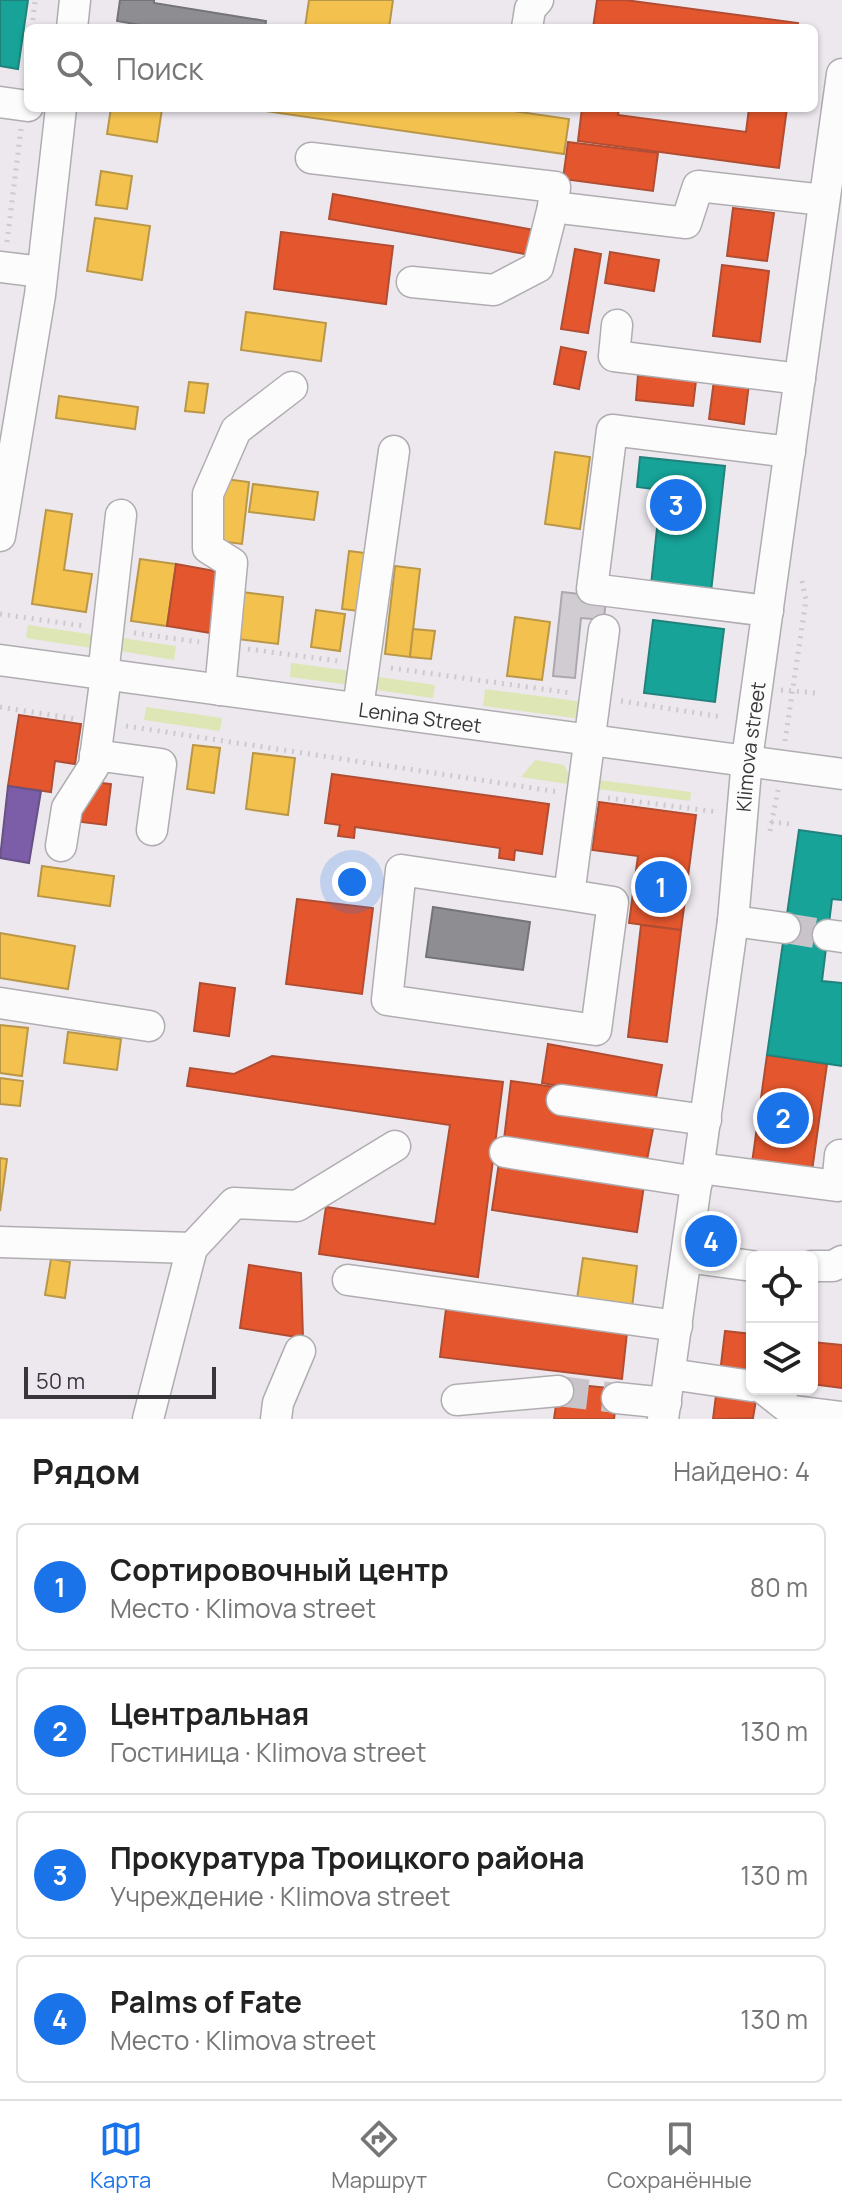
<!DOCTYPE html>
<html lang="ru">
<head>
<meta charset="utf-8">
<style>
	body { margin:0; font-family:Manrope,sans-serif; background:#f2f2f2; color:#222 }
	.controls { position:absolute; right:24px; bottom:24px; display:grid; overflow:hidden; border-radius:12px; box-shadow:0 2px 6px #0004 }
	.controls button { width:72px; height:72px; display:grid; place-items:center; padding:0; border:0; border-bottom:2px solid #e0e0e0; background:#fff; color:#222; font:40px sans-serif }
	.scale { position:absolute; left:24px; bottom:20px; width:192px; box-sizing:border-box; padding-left:8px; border:4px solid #39363a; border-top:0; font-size:22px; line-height:28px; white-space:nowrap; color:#39363a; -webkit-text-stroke:6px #ede6f0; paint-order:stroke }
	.you { position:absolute; left:352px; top:882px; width:28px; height:28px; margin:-20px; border:6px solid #fff; border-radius:50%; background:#1a73e8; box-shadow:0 0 0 12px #1a73e833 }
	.badge { display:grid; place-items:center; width:52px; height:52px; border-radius:50%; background:#1a73e8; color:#fff; font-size:26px; font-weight:700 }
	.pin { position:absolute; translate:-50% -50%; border:4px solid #fff; box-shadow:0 2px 8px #0006 }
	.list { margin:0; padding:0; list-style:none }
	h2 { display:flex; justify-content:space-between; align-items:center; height:104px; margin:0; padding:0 32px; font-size:34px }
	h2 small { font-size:26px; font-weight:400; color:#767676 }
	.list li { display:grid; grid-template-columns:52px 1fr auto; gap:24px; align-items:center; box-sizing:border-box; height:128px; margin:0 16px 16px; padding:0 16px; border:2px solid #e0e0e0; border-radius:12px }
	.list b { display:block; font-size:30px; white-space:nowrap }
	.list p { margin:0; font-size:26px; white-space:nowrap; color:#767676 }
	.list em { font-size:26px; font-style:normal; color:#767676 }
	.icon { flex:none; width:44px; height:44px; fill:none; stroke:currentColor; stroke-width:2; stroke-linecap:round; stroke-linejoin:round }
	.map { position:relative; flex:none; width:842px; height:1419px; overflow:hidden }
	.search { position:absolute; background:#fff; box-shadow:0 2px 6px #0004; left:24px; right:24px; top:24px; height:88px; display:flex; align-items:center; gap:20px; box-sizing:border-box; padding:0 28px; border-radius:12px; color:#767676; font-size:30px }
	.sheet { height:680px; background:#fff }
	nav { display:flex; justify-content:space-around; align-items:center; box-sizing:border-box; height:112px; border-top:2px solid #e0e0e0; background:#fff; font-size:22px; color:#767676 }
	nav a { display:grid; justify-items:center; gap:4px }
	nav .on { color:#1a73e8 }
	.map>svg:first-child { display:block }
	.grass { fill:#dee6b5 }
	.homes { fill:#f2c14e; stroke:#ba9748; stroke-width:2 }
	.shops { fill:#e4572e; stroke:#b14d32; stroke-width:2 }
	.offices { fill:#7b5ea7; stroke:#675286; stroke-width:2 }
	.public { fill:#17a398; stroke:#21827c; stroke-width:2 }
	.industry { fill:#8d8d92; stroke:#747378; stroke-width:2 }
	.building { fill:#d0ccd1; stroke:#aba8ad; stroke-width:2 }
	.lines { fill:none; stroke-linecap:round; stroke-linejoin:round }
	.minor-tunnel { stroke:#c8c4ca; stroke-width:30; stroke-dasharray:30 15; stroke-linecap:butt }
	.minor-casing { stroke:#b0adb1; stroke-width:33 }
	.path { stroke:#cccacd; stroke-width:5; stroke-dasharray:2 6; stroke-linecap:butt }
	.minor { stroke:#fcfcfc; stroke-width:30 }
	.labels { text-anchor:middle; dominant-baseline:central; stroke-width:8; stroke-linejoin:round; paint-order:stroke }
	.street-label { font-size:20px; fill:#39363a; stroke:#ede6f0 }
</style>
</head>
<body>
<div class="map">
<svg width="842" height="1419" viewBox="0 0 842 1419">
	<rect width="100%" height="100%" fill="#ece8ee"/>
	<!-- grass -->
	<g class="grass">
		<polygon points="28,625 95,635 92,648 26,638"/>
		<polygon points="116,637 176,646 174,660 114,650"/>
		<polygon points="291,663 351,671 350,685 290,677"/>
		<polygon points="372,676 435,685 433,698 370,689"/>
		<polygon points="485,689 584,702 582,719 483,706"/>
		<polygon points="146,707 222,718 220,731 144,720"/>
		<polygon points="535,760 564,765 574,785 521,777"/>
		<polygon points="599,780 691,792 690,801 598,789"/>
	</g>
	<!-- homes -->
	<g class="homes">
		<polygon points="309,0 393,0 389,28 305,27"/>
		<polygon points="111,108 162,109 157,142 107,134"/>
		<polygon points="266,108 493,108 569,119 564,154 265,111"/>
		<polygon points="101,171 132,176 127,209 96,205"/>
		<polygon points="95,218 150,226 142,280 87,271"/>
		<polygon points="246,312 326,323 321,361 241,350"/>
		<polygon points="189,382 208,384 204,413 185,411"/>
		<polygon points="59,396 138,407 135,429 56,418"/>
		<polygon points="555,452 590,457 580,529 545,524"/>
		<polygon points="225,479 249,482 242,544 218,541"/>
		<polygon points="253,484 318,492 314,520 249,512"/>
		<polygon points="46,510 72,514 64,570 92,574 86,612 32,604"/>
		<polygon points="349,551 374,554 366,612 342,609"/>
		<polygon points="140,559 176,564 167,626 131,621"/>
		<polygon points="395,566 420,569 410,657 385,654"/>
		<polygon points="242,592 283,597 278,644 237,639"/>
		<polygon points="316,610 345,614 340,651 311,647"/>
		<polygon points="515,617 550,622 542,680 507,676"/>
		<polygon points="413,629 435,631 431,659 410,657"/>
		<polygon points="193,745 220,748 214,793 187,789"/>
		<polygon points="253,753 295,758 288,815 246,809"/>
		<polygon points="42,866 114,876 110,906 38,896"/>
		<polygon points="0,933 75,946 68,989 0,978"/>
		<polygon points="0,1025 28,1028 22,1076 0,1073"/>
		<polygon points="68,1032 121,1039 117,1070 64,1063"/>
		<polygon points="0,1078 23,1081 20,1106 0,1104"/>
		<polygon points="0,1158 7,1159 0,1211"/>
		<polygon points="583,1258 637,1266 632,1307 577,1299"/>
		<polygon points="51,1259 70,1262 65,1298 45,1295"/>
	</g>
	<!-- shops -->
	<g class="shops">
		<polygon points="597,0 625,0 798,23 797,28 593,28"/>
		<polygon points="582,108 619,108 618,115 746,132 749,108 787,108 779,168 578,141"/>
		<polygon points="568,142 658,153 653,191 563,179"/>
		<polygon points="333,194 540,231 536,256 329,219"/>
		<polygon points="733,208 774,213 767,261 727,256"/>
		<polygon points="281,232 393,246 386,304 274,289"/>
		<polygon points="575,249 601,254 588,333 561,329"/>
		<polygon points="610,252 659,260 654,291 605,283"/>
		<polygon points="722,265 769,271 760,342 713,336"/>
		<polygon points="561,347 586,352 579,389 554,384"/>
		<polygon points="715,372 750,376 744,424 709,419"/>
		<polygon points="638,375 696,381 693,406 636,400"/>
		<polygon points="176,564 226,573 217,634 167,626"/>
		<polygon points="19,715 81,724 75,764 55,761 51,792 8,786"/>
		<polygon points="332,774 549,804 542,854 515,850 514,860 499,858 500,848 355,827 354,838 338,836 340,825 325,823"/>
		<polygon points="86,781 111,784 106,825 81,822"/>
		<polygon points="599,802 696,815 681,930 629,923 638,856 592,850"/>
		<polygon points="297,899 373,908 362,994 286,984"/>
		<polygon points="641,925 681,930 667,1042 628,1037"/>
		<polygon points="200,983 235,988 229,1036 194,1031"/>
		<polygon points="548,1044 662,1065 655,1103 542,1083"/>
		<polygon points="767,1055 827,1064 812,1171 752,1163"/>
		<polygon points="272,1056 503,1082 478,1277 319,1254 326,1207 435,1224 450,1125 187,1086 190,1068 234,1074"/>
		<polygon points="511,1081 555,1087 654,1124 645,1170 503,1148"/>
		<polygon points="500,1156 645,1179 637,1232 492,1210"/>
		<polygon points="249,1265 301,1273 303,1338 240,1328"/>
		<polygon points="447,1301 628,1323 622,1379 440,1357"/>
		<polygon points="725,1331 752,1334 752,1377 720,1373"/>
		<polygon points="812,1342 842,1345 842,1388 812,1384"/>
		<polygon points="559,1383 618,1389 614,1419 554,1419"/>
		<polygon points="716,1395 756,1400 753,1418 713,1419"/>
	</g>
	<!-- offices -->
	<polygon class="offices" points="8,786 41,791 29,863 0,858"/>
	<!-- public -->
	<g class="public">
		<polygon points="0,0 28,0 18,69 0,66"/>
		<polygon points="640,457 725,466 711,592 651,585 661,490 637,487"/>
		<polygon points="653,620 724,629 715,702 644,693"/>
		<polygon points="799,830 842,836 842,900 832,899 822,981 842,983 842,1066 767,1055"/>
	</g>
	<!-- industry -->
	<g class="industry">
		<polygon points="120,0 154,0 154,3 266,21 265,28 158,28 117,21"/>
		<polygon points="433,907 530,922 523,970 426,957"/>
	</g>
	<!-- building -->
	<polygon class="building" points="562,592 606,597 604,620 581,618 575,678 553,676"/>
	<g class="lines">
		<!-- minor-tunnel -->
		<g class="minor-tunnel">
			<polyline points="785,928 828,935"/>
			<polyline points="558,1391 617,1398"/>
		</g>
		<defs>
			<g id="minor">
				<polyline points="72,28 75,0"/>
				<polyline points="527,28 530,9 538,0"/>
				<polyline points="0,102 28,106"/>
				<polyline points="311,158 555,187 553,207 686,223 698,186 824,200"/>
				<polyline points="0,267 42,272"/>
				<polyline points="412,282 494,290 538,267 553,207"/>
				<polyline points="617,325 614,356 800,379"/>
				<polyline points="0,536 40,295 61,108"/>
				<polyline points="768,611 592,589 612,430 790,452"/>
				<path id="s1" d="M0,660L842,774"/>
				<polyline points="103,675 121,515"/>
				<polyline points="220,690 232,563 208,548 208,494 236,430 292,387"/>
				<polyline points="358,708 394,451"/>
				<polyline points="95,755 161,764 152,830"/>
				<polyline points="61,846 67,808 94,766 106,675"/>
				<polyline points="569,895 613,902 596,1030 387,1000 401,870 569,895 604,630"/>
				<polyline points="733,921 785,928"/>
				<polyline points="828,935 842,937"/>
				<polyline points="0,1003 149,1026"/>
				<polyline points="562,1100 706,1120"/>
				<polyline points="505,1152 697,1182"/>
				<polyline points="699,1168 837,1186 840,1155"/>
				<polyline points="0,1242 192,1248 234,1203 297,1206 395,1146"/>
				<polyline points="686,1257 752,1266"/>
				<polyline points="812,1266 833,1266 842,1261"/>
				<polyline points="348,1280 677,1326"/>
				<polyline points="670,1374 752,1386"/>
				<polyline points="764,1389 792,1411 842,1417"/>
				<polyline points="617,1398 666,1403"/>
				<polyline points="457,1400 558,1391"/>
				<polyline points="148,1419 192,1248"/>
				<polyline points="276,1419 278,1403 300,1351"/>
				<path id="s2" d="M663,1419L733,921L747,759L842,74"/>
			</g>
		</defs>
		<!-- minor casing -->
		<use href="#minor" class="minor-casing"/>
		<!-- path -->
		<g class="path">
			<polyline points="32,28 35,0"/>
			<polyline points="26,79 28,64"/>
			<polyline points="7,242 21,129"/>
			<polyline points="0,614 84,626"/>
			<polyline points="134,633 199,642"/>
			<polyline points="248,649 338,661"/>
			<polyline points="391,668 571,693"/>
			<polyline points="781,690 816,693"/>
			<polyline points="621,701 722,717"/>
			<polyline points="0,707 76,719"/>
			<polyline points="126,726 559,792"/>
			<polyline points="785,741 806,600 801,576"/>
			<polyline points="608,798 718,812"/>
			<polyline points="771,822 790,824"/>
			<polyline points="770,831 778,790"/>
		</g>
		<!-- minor -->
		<use href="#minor" class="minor"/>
	</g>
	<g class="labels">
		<!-- street labels -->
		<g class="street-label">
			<text stroke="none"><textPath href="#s1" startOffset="424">Lenina Street</textPath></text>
			<text stroke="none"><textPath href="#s2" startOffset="678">Klimova street</textPath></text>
		</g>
	</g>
</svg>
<div class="controls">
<button><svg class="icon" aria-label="locate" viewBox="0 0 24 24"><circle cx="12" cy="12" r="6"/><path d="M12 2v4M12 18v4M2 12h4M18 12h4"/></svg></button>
<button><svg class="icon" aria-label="layers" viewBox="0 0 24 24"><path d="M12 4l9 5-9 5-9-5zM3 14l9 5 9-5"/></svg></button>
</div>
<div class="scale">50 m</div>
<div class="you"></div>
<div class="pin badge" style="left:661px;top:887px">1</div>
<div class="pin badge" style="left:783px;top:1118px">2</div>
<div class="pin badge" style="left:676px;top:505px">3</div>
<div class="pin badge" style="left:711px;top:1241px">4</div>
<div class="search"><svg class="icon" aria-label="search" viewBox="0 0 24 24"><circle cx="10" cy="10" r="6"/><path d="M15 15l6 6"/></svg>Поиск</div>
</div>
<section class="sheet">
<h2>Рядом<small>Найдено: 4</small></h2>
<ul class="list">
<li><span class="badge">1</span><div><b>Сортировочный центр</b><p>Место · Klimova street</p></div><em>80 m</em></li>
<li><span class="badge">2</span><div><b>Центральная</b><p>Гостиница · Klimova street</p></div><em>130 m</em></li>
<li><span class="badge">3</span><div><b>Прокуратура Троицкого района</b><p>Учреждение · Klimova street</p></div><em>130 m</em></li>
<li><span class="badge">4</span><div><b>Palms of Fate</b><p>Место · Klimova street</p></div><em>130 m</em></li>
</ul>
</section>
<nav>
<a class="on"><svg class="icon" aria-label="map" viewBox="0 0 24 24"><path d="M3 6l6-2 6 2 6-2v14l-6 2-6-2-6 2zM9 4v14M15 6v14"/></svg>Карта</a>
<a><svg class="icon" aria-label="directions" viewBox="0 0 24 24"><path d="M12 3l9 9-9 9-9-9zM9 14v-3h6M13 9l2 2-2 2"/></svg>Маршрут</a>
<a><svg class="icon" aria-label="saved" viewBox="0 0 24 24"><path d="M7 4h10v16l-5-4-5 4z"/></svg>Сохранённые</a>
</nav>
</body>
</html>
